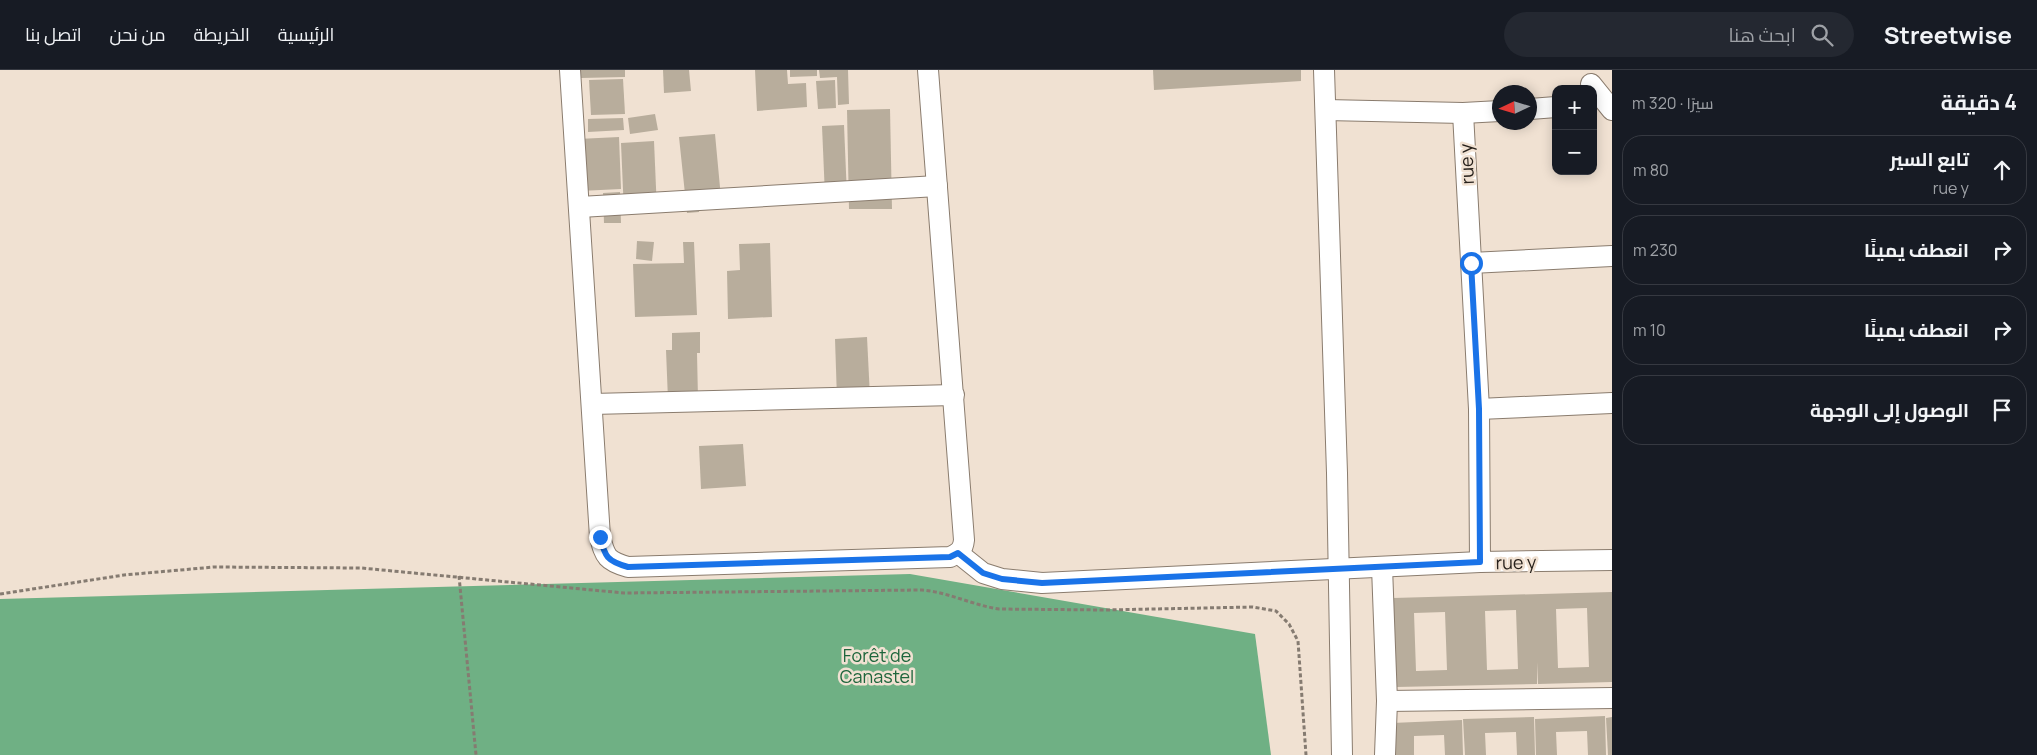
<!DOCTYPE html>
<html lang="ar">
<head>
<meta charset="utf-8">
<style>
	body { margin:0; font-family:Manrope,Cairo,sans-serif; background:#242831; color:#f1f3f6; direction:rtl }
	.controls { position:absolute; right:15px; top:15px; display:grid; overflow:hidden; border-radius:10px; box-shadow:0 2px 12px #0003 }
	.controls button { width:45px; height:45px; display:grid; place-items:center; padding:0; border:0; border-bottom:1px solid #363941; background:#171b24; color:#f1f3f6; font:25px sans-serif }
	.compass { position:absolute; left:1492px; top:15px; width:45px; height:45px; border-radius:50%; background:#171b24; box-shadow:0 2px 12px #0003; rotate:266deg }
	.stop { position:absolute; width:15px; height:15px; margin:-11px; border:4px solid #1a73e8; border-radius:50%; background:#fff }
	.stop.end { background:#1a73e8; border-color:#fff; box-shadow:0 1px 5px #0008 }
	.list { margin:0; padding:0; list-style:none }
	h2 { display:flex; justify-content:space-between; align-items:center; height:65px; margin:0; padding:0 20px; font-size:21px }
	h2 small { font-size:16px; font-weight:400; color:#9ea1a6 }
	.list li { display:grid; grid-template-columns:32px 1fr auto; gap:15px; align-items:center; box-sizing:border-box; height:70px; margin:0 10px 10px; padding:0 10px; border:1px solid #363941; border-radius:20px }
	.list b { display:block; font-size:19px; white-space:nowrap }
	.list p { margin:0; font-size:16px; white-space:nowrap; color:#9ea1a6 }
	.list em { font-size:16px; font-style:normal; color:#9ea1a6 }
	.icon { flex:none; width:28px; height:28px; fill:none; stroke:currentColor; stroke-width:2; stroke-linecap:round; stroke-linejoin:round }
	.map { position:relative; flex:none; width:1612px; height:685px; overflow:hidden; direction:ltr }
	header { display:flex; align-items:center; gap:30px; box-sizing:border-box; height:70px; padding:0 25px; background:#171b24; border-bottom:1px solid #363941 }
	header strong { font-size:24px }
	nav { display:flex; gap:28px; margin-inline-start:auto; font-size:18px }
	.search { width:350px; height:45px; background:#242831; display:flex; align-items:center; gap:12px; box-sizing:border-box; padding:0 18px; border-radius:28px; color:#9ea1a6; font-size:19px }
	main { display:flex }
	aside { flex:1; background:#171b24 }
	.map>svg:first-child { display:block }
	.forest { fill:#6fb084 }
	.building { fill:#b8ad9c; fill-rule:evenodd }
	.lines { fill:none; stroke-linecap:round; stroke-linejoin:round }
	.minor-casing { stroke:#8a7c6e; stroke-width:22 }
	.path { stroke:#857b71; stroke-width:3; stroke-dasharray:4 2.5; stroke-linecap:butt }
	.minor { stroke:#fff; stroke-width:20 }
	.route { stroke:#1a73e8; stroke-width:6 }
	.labels { text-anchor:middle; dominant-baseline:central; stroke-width:5; stroke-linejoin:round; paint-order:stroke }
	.street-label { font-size:18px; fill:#26201b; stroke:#f0e1d2 }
	.park-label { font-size:18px; fill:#1e663c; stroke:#f0e1d2 }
</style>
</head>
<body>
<header>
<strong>Streetwise</strong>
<div class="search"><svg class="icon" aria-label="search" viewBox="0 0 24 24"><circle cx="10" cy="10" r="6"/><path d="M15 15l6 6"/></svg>ابحث هنا</div>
<nav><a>الرئيسية</a><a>الخريطة</a><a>من نحن</a><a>اتصل بنا</a></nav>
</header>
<main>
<aside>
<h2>4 دقيقة<small>سيرًا · 320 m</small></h2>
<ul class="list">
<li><svg class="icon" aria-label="ahead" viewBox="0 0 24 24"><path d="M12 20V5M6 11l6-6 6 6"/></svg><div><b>تابع السير</b><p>rue y</p></div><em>80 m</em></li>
<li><svg class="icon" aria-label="right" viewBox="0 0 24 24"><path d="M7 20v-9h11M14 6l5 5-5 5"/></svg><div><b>انعطف يمينًا</b></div><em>230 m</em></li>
<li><svg class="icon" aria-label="right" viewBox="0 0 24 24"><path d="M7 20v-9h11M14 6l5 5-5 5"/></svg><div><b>انعطف يمينًا</b></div><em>10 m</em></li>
<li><svg class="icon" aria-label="arrive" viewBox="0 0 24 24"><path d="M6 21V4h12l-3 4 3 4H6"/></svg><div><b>الوصول إلى الوجهة</b></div></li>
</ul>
</aside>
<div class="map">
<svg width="1612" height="685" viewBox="0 0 1612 685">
	<rect width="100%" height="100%" fill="#f0e1d2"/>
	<!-- forest -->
	<polygon class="forest" points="910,504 1255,564 1271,685 0,685 0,529"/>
	<!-- building -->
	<g class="building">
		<polygon points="581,0 625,0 625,7 581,8"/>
		<polygon points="663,0 689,0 691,21 664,23"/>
		<polygon points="755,0 787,0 788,14 806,13 807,37 757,41"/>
		<polygon points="790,0 817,0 817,6 790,7"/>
		<polygon points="819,0 848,0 849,34 838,35 837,7 820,8"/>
		<polygon points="1153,0 1301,0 1301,11 1154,20"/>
		<polygon points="623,9 625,44 591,45 589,10"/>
		<polygon points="835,10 836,38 818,39 816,11"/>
		<polygon points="890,39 892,139 849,139 847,40"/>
		<polygon points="655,44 658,60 630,64 628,48"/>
		<polygon points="623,48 624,60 588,62 588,49"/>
		<polygon points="844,55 847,126 825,126 822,56"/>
		<polygon points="715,64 721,128 699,130 699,142 687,143 679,67"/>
		<polygon points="619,67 621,119 580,121 578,69"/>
		<polygon points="654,71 657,141 624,143 621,73"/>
		<polygon points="620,122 621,153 604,153 603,123"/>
		<polygon points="637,171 654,172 652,191 636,189"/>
		<polygon points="683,172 694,172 697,245 635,247 633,194 684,193"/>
		<polygon points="770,173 772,247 728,249 727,201 740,200 739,174"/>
		<polygon points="700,262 700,283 697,283 698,329 668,330 666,280 672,280 672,263"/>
		<polygon points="867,267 870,327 837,329 835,269"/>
		<polygon points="743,374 746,416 701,419 699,376"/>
		<path d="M1612,522V612L1538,614L1537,592V614L1396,617L1393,528ZM1587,538L1589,597L1558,598L1556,539ZM1516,540L1518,599L1487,600L1485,541ZM1445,542L1447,600L1416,601L1414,543Z"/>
		<polygon points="1605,646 1606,685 1588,685 1587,661 1556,662 1557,685 1536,685 1535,649"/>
		<polygon points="1534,647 1535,685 1517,685 1516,662 1485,663 1486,685 1465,685 1463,649"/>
		<polygon points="1612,647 1612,685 1608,685 1606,648"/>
		<polygon points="1462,650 1463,685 1445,685 1444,665 1414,666 1414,685 1393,685 1392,653"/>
	</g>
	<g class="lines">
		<defs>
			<g id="minor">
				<path d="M570,0L600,467C605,487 607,491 628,497L950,487C959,483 963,480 964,470L928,0"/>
				<polyline points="1324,0 1337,403 1342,685"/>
				<polyline points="1591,14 1612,40"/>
				<polyline points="1530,39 1556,37"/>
				<polyline points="1326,40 1463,43 1500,41"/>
				<polyline points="1463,43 1479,339 1480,492 1612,490"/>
				<polyline points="580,137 937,116"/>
				<polyline points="1471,193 1612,186"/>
				<polyline points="592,334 954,325"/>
				<polyline points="1479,339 1612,333"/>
				<polyline points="958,483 983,503 1002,509 1042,513 1480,492"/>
				<polyline points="1382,497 1387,631 1385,685"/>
				<polyline points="1387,631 1612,628"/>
			</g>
		</defs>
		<!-- minor casing -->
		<use href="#minor" class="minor-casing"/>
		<!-- path -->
		<g class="path">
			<polyline points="459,506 476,685"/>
			<path d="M0,524L124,505L214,497L361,498L624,523L922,520C948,522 972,535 999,539L1105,540L1253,537L1276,541L1289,554L1298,571L1306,685"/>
		</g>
		<!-- minor -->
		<use href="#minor" class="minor"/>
	</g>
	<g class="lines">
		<!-- route -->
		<path class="route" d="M600,467C605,487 607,491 628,497L950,487L958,483L983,503L1002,509L1042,513L1480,492L1479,339L1471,193"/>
	</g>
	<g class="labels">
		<!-- street labels -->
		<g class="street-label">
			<text transform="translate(1466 94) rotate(-93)">rue y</text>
			<text transform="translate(1516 492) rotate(-1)">rue y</text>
		</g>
		<!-- park labels -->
		<g class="park-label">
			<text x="877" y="585">Forêt de<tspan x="877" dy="21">Canastel</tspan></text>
		</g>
	</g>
</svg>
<div class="controls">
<button>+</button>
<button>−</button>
</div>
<svg class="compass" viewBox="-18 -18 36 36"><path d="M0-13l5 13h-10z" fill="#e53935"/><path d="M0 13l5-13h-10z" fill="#9ea1a6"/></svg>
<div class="stop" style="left:1471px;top:193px"></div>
<div class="stop end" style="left:600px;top:467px"></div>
</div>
</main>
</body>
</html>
